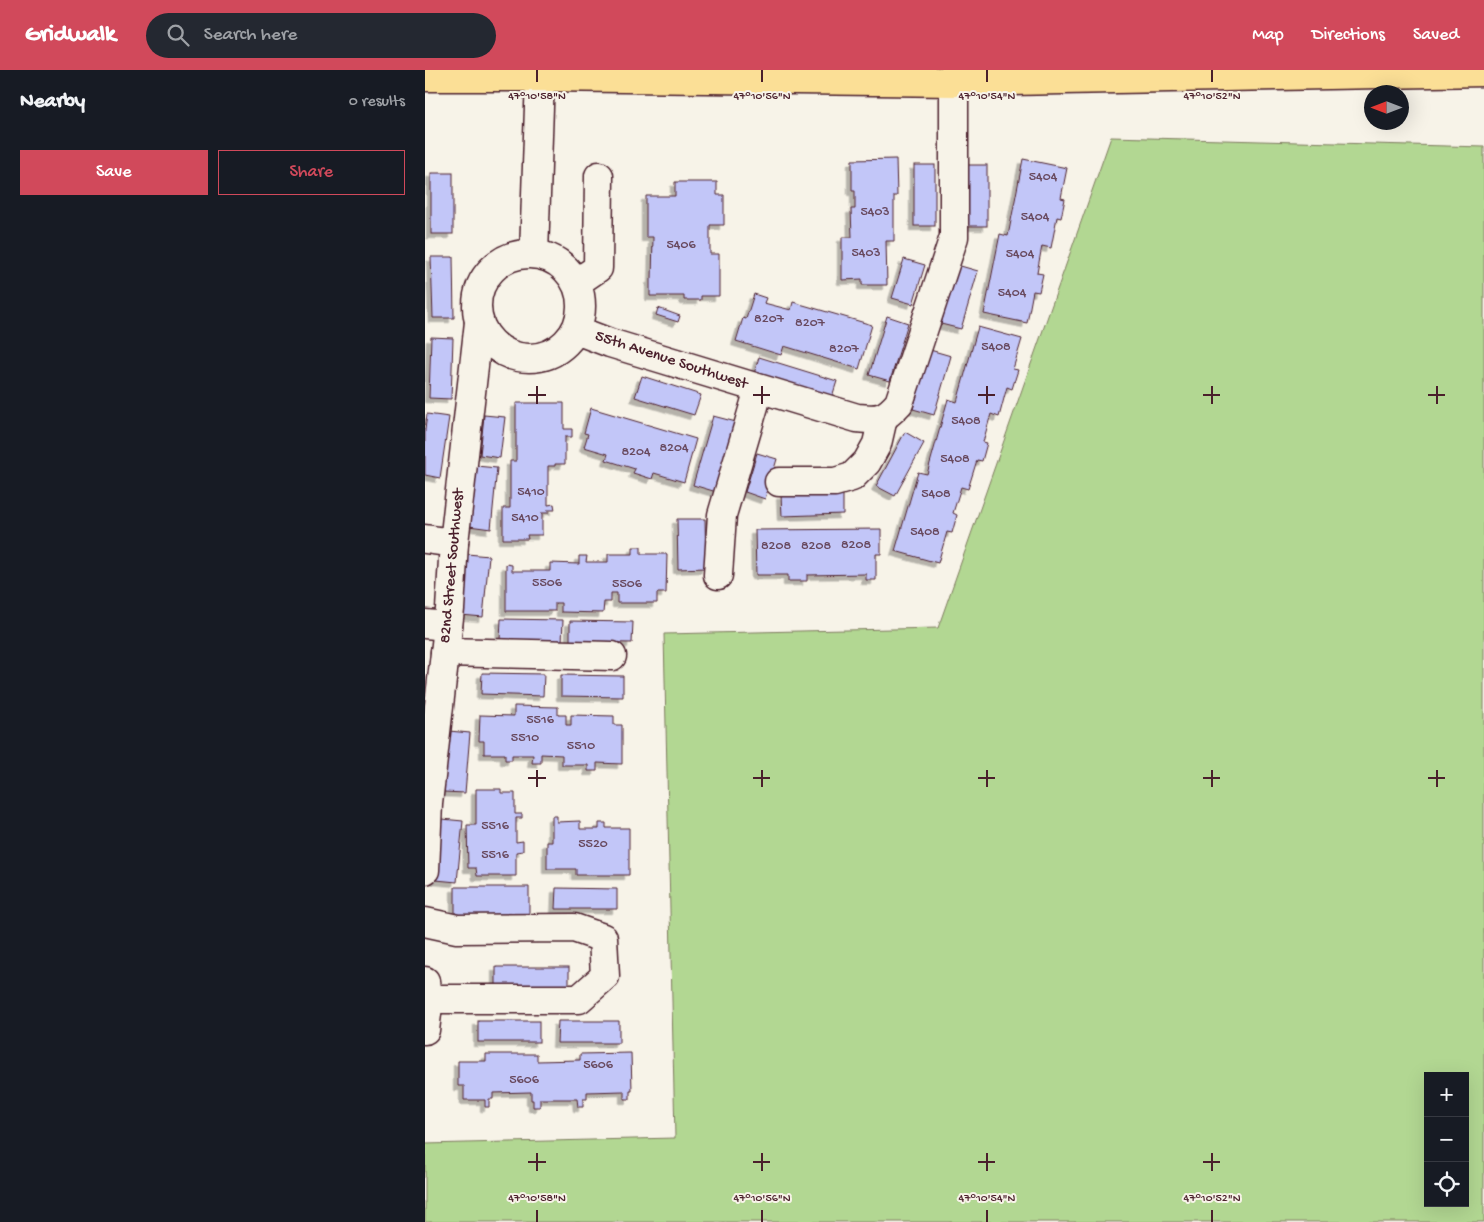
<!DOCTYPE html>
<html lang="en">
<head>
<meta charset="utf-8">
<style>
	body { margin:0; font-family:"Gochi Hand",sans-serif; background:#242831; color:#f1f3f6 }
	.controls { position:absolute; right:15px; bottom:15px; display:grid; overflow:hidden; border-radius:0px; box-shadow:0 5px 20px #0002 }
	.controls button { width:45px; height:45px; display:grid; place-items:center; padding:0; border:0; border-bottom:1px solid #363941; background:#171b24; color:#f1f3f6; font:25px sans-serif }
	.compass { position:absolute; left:939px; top:15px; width:45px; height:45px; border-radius:50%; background:#171b24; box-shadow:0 5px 20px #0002; rotate:270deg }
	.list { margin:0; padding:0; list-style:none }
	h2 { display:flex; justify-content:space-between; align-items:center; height:65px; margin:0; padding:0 20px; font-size:21px }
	h2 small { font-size:16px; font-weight:400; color:#9ea1a6 }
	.actions { display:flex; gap:10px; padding:15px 20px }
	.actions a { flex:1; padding:11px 0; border:1px solid #d1495b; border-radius:0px; text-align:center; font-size:18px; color:#d1495b }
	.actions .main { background:#d1495b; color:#fff }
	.icon { flex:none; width:28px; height:28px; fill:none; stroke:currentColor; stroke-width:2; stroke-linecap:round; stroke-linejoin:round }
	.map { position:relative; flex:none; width:1059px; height:1152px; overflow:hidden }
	header { display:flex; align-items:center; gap:30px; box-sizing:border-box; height:70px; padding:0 25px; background:#d1495b; color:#fff }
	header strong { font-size:24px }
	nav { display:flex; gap:28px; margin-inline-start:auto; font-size:18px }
	.search { width:350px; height:45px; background:#242831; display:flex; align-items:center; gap:12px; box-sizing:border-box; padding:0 18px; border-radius:28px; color:#9ea1a6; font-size:19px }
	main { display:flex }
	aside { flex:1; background:#171b24 }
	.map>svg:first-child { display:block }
	.green { fill:#b2d792; stroke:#7e7b5e; fill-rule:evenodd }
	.building { fill:#c2c6f8; stroke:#4a1f2b; filter:url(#shadow) }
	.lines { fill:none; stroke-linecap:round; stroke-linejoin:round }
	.minor-casing { stroke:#4a1f2b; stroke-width:31 }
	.major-casing { stroke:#4a1f2b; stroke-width:31 }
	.minor { stroke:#f7f3e8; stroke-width:28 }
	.major { stroke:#fbdf96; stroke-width:28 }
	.ticks { fill:none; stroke:#4a1f2b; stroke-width:2 }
	.labels { text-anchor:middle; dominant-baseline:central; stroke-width:4; stroke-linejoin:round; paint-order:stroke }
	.number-label { font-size:14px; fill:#68495e }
	.street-label { font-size:16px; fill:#4a1f2b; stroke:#f7f3e8 }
	.ticks-label { font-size:12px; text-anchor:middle; fill:#4a1f2b; stroke:#f7f3e8; stroke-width:4; stroke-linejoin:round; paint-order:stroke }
</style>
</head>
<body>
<header>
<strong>Gridwalk</strong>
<div class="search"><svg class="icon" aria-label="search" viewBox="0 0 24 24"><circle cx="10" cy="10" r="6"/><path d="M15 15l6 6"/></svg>Search here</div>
<nav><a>Map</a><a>Directions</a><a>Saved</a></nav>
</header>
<main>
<aside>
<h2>Nearby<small>0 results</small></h2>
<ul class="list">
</ul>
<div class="actions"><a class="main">Save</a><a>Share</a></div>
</aside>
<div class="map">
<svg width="1059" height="1152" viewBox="0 0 1059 1152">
	<defs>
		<filter id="shadow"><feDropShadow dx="-4.5" dy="4.5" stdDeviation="0" flood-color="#0004"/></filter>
	</defs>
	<rect width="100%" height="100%" fill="#f7f3e8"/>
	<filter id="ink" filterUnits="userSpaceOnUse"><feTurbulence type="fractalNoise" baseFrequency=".02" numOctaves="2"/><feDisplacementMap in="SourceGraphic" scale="10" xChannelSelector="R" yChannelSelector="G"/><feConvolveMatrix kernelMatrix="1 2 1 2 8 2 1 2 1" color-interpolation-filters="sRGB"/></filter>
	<g filter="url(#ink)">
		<!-- green -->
		<path class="green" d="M686,67L1059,77V1152H0V1074L250,1068L239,564L513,558ZM1003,1006H1040V1133H1003Z"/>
		<!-- building -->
		<g class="building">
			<polygon points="471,89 472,126 469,126 469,171 461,171 462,215 437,215 437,209 417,210 417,167 427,167 426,139 430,139 430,121 427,121 427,90"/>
			<polygon points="598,89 642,98 636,128 640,129 636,148 632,147 626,178 617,176 612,203 618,204 614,222 608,221 602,253 559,244 575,164 583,166"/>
			<rect x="489" y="95" width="21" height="61"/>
			<rect x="540" y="95" width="22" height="61"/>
			<rect x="6" y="103" width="22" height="61"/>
			<polygon points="250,112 292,112 292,125 299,125 299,155 285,155 285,184 294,184 294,226 276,226 276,230 259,230 259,226 225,226 225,209 227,209 228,167 221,167 221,126 250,126"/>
			<polygon points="6,187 28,187 29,248 8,248"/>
			<polygon points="479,189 500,195 488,234 467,228"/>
			<polygon points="532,195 553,201 536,259 516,254"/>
			<polygon points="329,224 341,228 339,233 366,240 368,232 447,255 434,299 359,276 356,285 311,271 318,248 321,249"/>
			<polygon points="233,238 255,246 253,252 231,245"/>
			<polygon points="462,246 483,253 465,311 444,305"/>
			<polygon points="553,257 597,269 588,299 593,300 587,319 582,317 574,347 566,344 558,372 562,373 557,391 552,390 543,419 536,417 528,443 532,445 527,463 522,462 513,493 470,481 493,402 502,404 523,329 532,332"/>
			<polygon points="6,267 28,268 26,329 4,328"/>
			<polygon points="505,280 526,286 509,345 488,339"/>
			<polygon points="334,287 412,311 406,330 328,307"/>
			<polygon points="217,306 276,325 269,345 210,327"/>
			<polygon points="91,333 139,333 139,359 147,359 147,367 140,367 140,394 130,394 130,396 123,396 123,435 129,434 130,440 123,440 123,443 117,443 117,465 102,465 103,469 78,469 78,438 85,438 85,391 91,391"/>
			<polygon points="166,338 271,369 259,412 229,403 227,409 208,403 210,399 181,390 183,384 159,377 163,364 159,363"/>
			<polygon points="2,344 24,347 15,408 0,405 0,360"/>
			<polygon points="59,345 80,347 75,388 55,385"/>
			<polygon points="288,346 315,353 295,423 268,415"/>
			<polygon points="480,362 499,373 470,426 451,416"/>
			<polygon points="332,383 352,389 340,429 320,422"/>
			<polygon points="51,396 72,398 66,459 44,456"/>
			<polygon points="418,423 418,444 357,446 356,425"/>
			<polygon points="252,449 280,449 281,498 253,499"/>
			<polygon points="456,459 456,484 451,484 451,510 441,510 441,504 382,505 382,511 363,511 363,505 331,505 330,460"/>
			<polygon points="208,477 216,477 216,484 242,484 241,523 232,523 232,533 192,533 192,523 186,523 186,532 179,532 178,543 136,542 136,533 130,533 130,541 81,541 81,494 87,495 87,501 125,501 125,493 154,494 154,486 162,486 161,492 183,492 183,484 208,484"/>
			<polygon points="42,484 64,486 58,547 36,545"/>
			<polygon points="76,549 138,550 137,572 75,570"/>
			<polygon points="145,551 208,552 207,573 145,572"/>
			<polygon points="57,603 119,604 118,626 56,624"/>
			<polygon points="136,605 198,606 198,627 136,626"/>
			<polygon points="89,636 133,637 133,645 141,645 141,655 146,655 146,645 189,646 189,655 197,655 197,694 172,693 172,701 163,701 163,695 137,695 137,685 116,684 116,693 107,693 108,685 87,685 87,690 80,690 80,684 59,684 59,671 54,671 55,645 89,646"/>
			<polygon points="24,661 45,663 40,723 19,722"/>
			<polygon points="51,719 76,719 76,723 90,723 90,744 97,744 97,748 91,748 91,772 98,771 98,781 91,782 91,806 52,806 51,798 43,798 42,755 51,755"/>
			<polygon points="127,746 132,746 132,752 155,751 155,759 174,759 174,753 181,753 181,758 204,758 204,805 151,805 151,799 122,799 122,772 127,772"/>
			<polygon points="17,749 38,751 32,812 11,810"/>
			<polygon points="30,817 104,817 104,844 30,845"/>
			<polygon points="131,818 192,819 192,839 130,839"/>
			<rect x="71" y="897" width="73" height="28"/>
			<rect x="53" y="951" width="61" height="21"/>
			<polygon points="133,951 194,951 194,973 132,973"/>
			<polygon points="206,983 207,1021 205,1021 205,1029 199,1029 199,1021 162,1022 162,1029 158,1029 158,1037 153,1037 152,1029 115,1029 115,1037 108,1037 108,1030 106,1030 106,1022 68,1023 68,1029 64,1029 64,1037 60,1037 60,1030 39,1030 39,1016 33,1016 33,991 61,991 61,984 112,984 112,991 155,990 155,984"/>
		</g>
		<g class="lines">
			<defs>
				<g id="minor">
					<circle cx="104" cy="236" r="52"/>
					<polyline points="109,184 115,7"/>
					<polyline points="151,213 173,198 174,106"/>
					<path d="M151,260L185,273L432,348C454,350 459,350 474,333L529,167V12"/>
					<polyline points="354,412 410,412 427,407 442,392 452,374 458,348"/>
					<polyline points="0,469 29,473"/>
					<polyline points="293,505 297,445 334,319"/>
					<polyline points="0,554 23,556"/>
					<polyline points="20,582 187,586"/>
					<polyline points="0,800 3,733 25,539 29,473 54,252"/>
					<polyline points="0,852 32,859 149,858 178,868 180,906 154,929 2,929"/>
					<polyline points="0,960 3,936 0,911"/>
				</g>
				<polyline id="major" points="0,7 115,7 529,12 1059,2"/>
			</defs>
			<!-- minor casing -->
			<use href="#minor" class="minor-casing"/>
			<!-- major casing -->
			<use href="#major" class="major-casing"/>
			<!-- minor -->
			<use href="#minor" class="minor"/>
			<!-- major -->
			<use href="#major" class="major"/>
		</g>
	</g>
	<!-- ticks -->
	<path class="ticks" d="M112,0V12M337,0V12M562,0V12M787,0V12M112,316V334M337,316V334M562,316V334M787,316V334M1012,316V334M103,325H121M328,325H345M553,325H570M778,325H795M1003,325H1020M112,700V717M337,700V717M562,700V717M787,700V717M1012,700V717M103,708H121M328,708H345M553,708H570M778,708H795M1003,708H1020M112,1083V1101M337,1083V1101M562,1083V1101M787,1083V1101M103,1092H121M328,1092H345M553,1092H570M778,1092H795M112,1140V1152M337,1140V1152M562,1140V1152M787,1140V1152"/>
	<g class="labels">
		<!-- number labels -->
		<g class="number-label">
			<text x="618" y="107">5404</text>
			<text x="450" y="142">5403</text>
			<text x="610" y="147">5404</text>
			<text x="256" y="175">5406</text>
			<text x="441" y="183">5403</text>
			<text x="595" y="184">5404</text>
			<text x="587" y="223">5404</text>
			<text x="344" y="249">8207</text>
			<text x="385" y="253">8207</text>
			<text x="571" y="277">5408</text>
			<text x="419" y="279">8207</text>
			<text x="541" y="351">5408</text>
			<text x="249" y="378">8204</text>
			<text x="211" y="382">8204</text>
			<text x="530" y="389">5408</text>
			<text x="106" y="422">5410</text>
			<text x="511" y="424">5408</text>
			<text x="100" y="448">5410</text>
			<text x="500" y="462">5408</text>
			<text x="431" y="475">8208</text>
			<text x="351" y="476">8208</text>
			<text x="391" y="476">8208</text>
			<text x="122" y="513">5506</text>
			<text x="202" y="514">5506</text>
			<text x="115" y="650">5516</text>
			<text x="100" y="668">5510</text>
			<text x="156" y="676">5510</text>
			<text x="70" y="756">5516</text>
			<text x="168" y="774">5520</text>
			<text x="70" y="785">5516</text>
			<text x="173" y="995">5606</text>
			<text x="99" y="1010">5606</text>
		</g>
		<!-- street labels -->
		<g class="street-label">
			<text transform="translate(246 291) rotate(18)">55th Avenue Southwest</text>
			<text transform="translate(28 496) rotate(-85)">82nd Street Southwest</text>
		</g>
	</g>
	<g class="ticks-label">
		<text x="112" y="29">47°10'58"N</text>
		<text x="337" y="29">47°10'56"N</text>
		<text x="562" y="29">47°10'54"N</text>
		<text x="787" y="29">47°10'52"N</text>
		<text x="112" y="1131">47°10'58"N</text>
		<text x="337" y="1131">47°10'56"N</text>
		<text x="562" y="1131">47°10'54"N</text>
		<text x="787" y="1131">47°10'52"N</text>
	</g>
</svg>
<div class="controls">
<button>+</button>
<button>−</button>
<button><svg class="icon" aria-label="locate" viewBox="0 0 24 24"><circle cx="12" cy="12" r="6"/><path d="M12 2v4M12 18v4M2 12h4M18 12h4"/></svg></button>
</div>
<svg class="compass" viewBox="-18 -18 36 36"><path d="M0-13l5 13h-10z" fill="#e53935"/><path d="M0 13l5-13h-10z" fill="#9ea1a6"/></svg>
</div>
</main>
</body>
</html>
